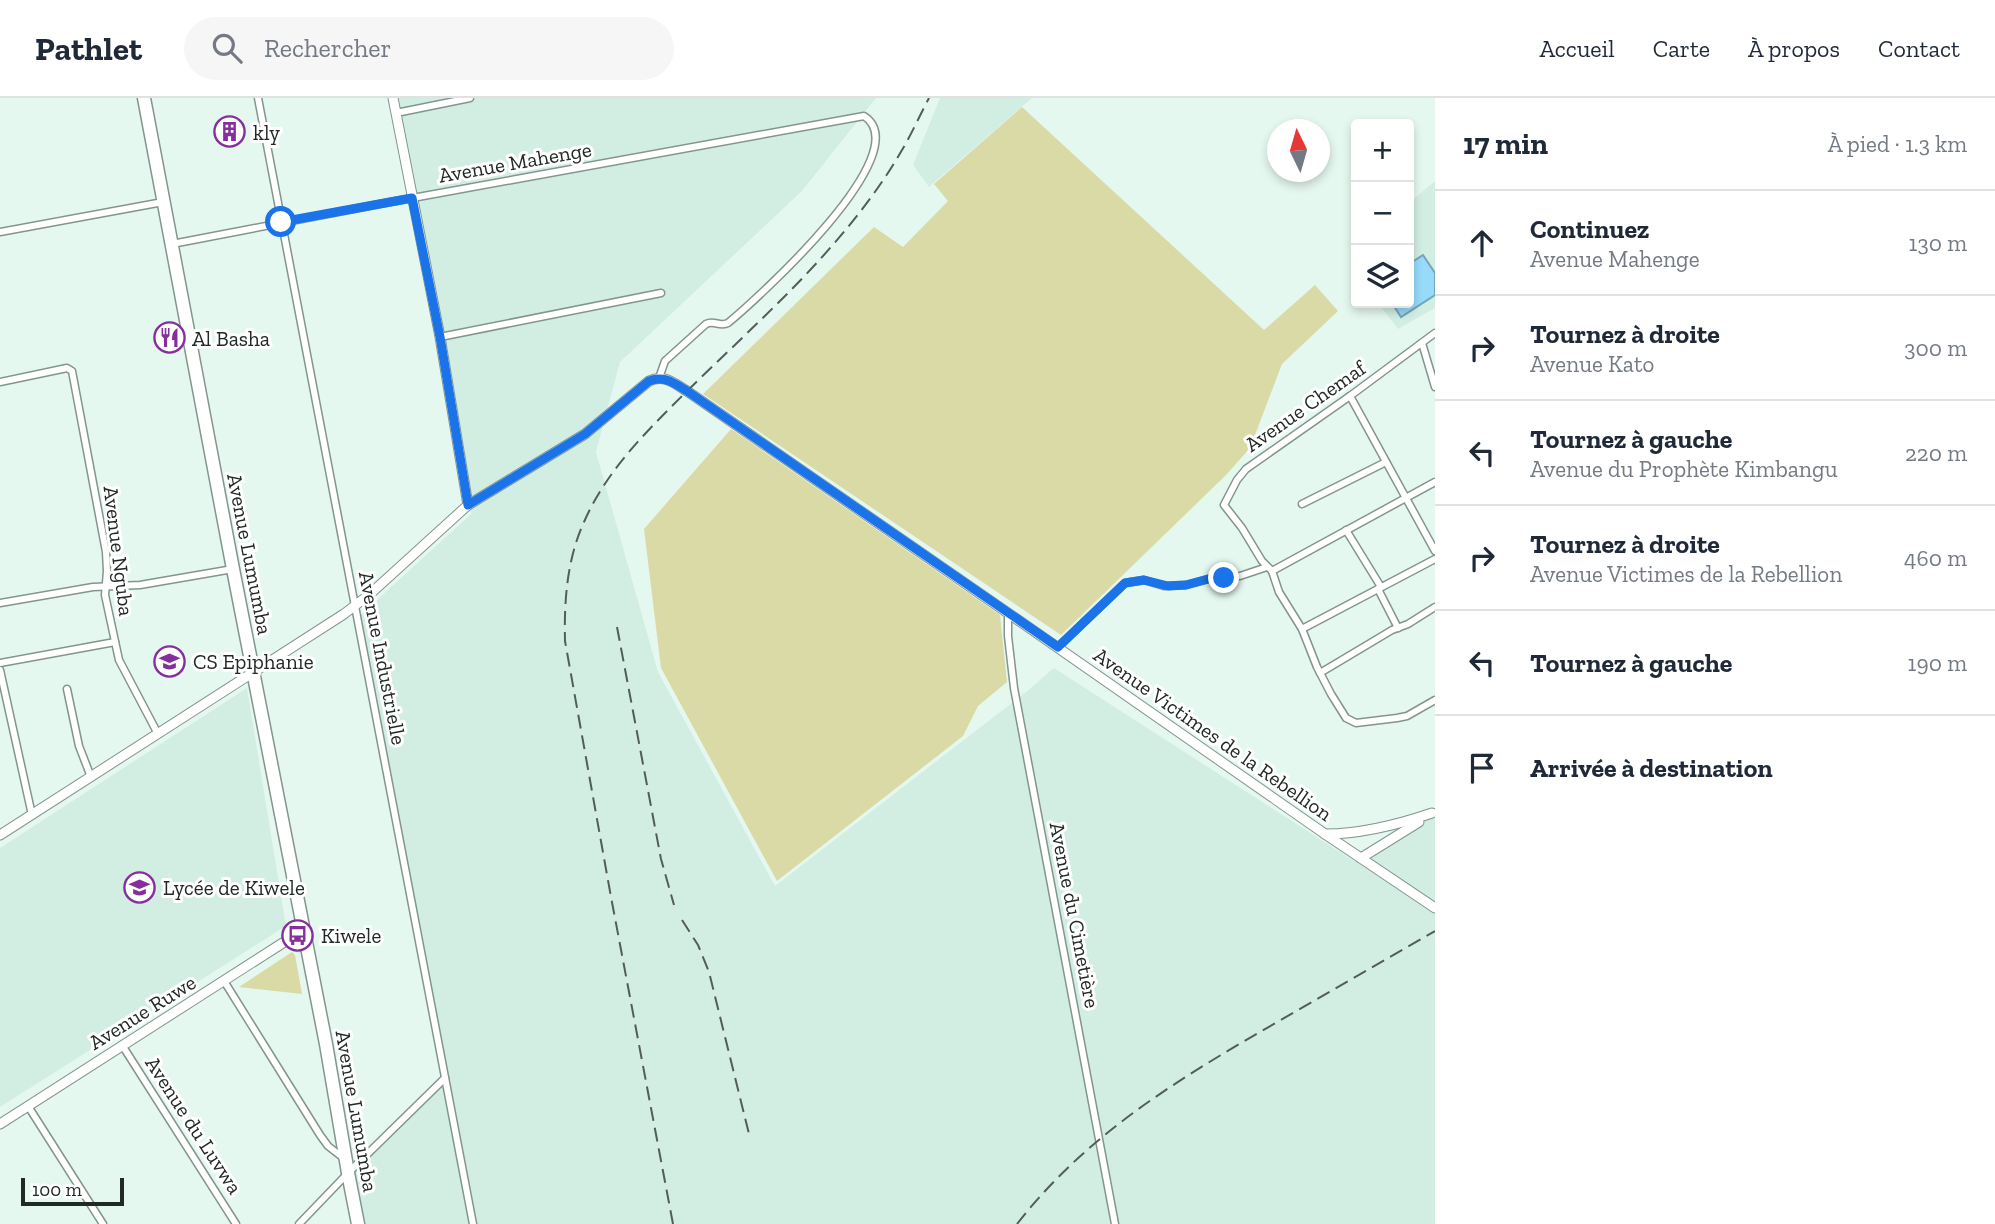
<!DOCTYPE html>
<html lang="fr">
<head>
<meta charset="utf-8">
<style>
	body { margin:0; font-family:"Zilla Slab",serif; background:#f6f6f7; color:#1f2937 }
	.controls { position:absolute; right:21px; top:21px; display:grid; overflow:hidden; border-radius:7px; box-shadow:0 4px 10px #0003 }
	.controls button { width:63px; height:63px; display:grid; place-items:center; padding:0; border:0; border-bottom:2px solid #e0e1e3; background:#fff; color:#1f2937; font:35px sans-serif }
	.compass { position:absolute; left:1267px; top:21px; width:63px; height:63px; border-radius:50%; background:#fff; box-shadow:0 4px 10px #0003; rotate:355deg }
	.scale { position:absolute; left:21px; bottom:18px; width:103px; box-sizing:border-box; padding-left:7px; border:4px solid #212926; border-top:0; font-size:19px; line-height:24px; white-space:nowrap; color:#212926; -webkit-text-stroke:5px #fff; paint-order:stroke }
	.stop { position:absolute; width:21px; height:21px; margin:-16px; border:5px solid #1a73e8; border-radius:50%; background:#fff }
	.stop.end { background:#1a73e8; border-color:#fff; box-shadow:0 2px 7px #0008 }
	.list { margin:0; padding:0; list-style:none }
	h2 { display:flex; justify-content:space-between; align-items:center; height:91px; margin:0; padding:0 28px; font-size:30px }
	h2 small { font-size:23px; font-weight:400; color:#747a83 }
	.list li { display:grid; grid-template-columns:46px 1fr auto; gap:21px; align-items:center; box-sizing:border-box; height:105px; padding:0 28px; border-top:2px solid #e0e1e3 }
	.list b { display:block; font-size:26px; white-space:nowrap }
	.list p { margin:0; font-size:23px; white-space:nowrap; color:#747a83 }
	.list em { font-size:23px; font-style:normal; color:#747a83 }
	.icon { flex:none; width:38px; height:38px; fill:none; stroke:currentColor; stroke-width:2; stroke-linecap:round; stroke-linejoin:round }
	.map { position:relative; flex:none; width:1435px; height:1126px; overflow:hidden }
	header { display:flex; align-items:center; gap:42px; box-sizing:border-box; height:98px; padding:0 35px; background:#fff; border-bottom:2px solid #e0e1e3 }
	header strong { font-size:33px }
	nav { display:flex; gap:38px; margin-inline-start:auto; font-size:24px }
	.search { width:490px; height:63px; background:#f6f6f7; display:flex; align-items:center; gap:18px; box-sizing:border-box; padding:0 24px; border-radius:38px; color:#747a83; font-size:26px }
	main { display:flex }
	aside { flex:1; background:#fff }
	.map>svg:first-child { display:block }
	.built { fill:#d2eee3 }
	.green { fill:#d9daa6 }
	.water { fill:#97daf9; stroke:#74a5ba; stroke-width:2 }
	.lines { fill:none; stroke-linecap:round; stroke-linejoin:round }
	.street-casing { stroke:#83958d; stroke-width:9 }
	.secondary-casing { stroke:#83958d; stroke-width:11 }
	.highway-casing { stroke:#83958d; stroke-width:15 }
	.street { stroke:#fff; stroke-width:6 }
	.secondary { stroke:#fff; stroke-width:9 }
	.highway { stroke:#fff; stroke-width:12 }
	.rail { stroke:#525d59; stroke-width:2; stroke-dasharray:14 7; stroke-linecap:butt }
	.route { stroke:#1a73e8; stroke-width:9 }
	.labels { text-anchor:middle; dominant-baseline:central; stroke-width:6; stroke-linejoin:round; paint-order:stroke }
	.poi-label { font-size:21px; fill:#212926; stroke:#fff; text-anchor:start }
	.street-label { font-size:21px; fill:#212926; stroke:#fff }
</style>
</head>
<body>
<header>
<strong>Pathlet</strong>
<div class="search"><svg class="icon" aria-label="search" viewBox="0 0 24 24"><circle cx="10" cy="10" r="6"/><path d="M15 15l6 6"/></svg>Rechercher</div>
<nav><a>Accueil</a><a>Carte</a><a>À propos</a><a>Contact</a></nav>
</header>
<main>
<div class="map">
<svg width="1435" height="1126" viewBox="0 0 1435 1126">
	<rect width="100%" height="100%" fill="#e5f8f0"/>
	<!-- built -->
	<g class="built">
		<polygon points="397,0 876,0 802,93 620,264 596,354 658,574 775,788 1026,594 1054,570 1354,763 1435,717 1435,1126 365,1126 355,1073 444,980 354,523 471,416"/>
		<polygon points="940,0 1032,0 929,89 913,67"/>
		<polygon points="1435,83 1435,210 1398,231 1378,205 1409,205 1409,105"/>
		<polygon points="247,590 286,828 0,1009 0,750"/>
	</g>
	<!-- green -->
	<g class="green">
		<polygon points="1022,9 1264,232 1315,187 1338,213 1282,266 1250,350 1226,377 1061,537 703,296 874,129 903,149 948,103 934,86"/>
		<polygon points="731,331 1000,517 1007,584 978,608 963,638 777,783 661,570 644,431"/>
		<polygon points="292,854 295,857 302,896 239,889"/>
	</g>
	<!-- water -->
	<polygon class="water" points="1423,157 1435,175 1435,197 1401,219 1392,205 1409,205 1409,166"/>
	<g class="lines">
		<defs>
			<g id="street">
				<polyline points="258,0 473,1126"/>
				<polyline points="396,15 470,0"/>
				<polyline points="0,134 163,104"/>
				<path d="M172,146L385,105L864,18C920,54 757,201 728,225C720,229 714,222 706,226L665,263L659,280"/>
				<polyline points="1435,235 1350,298 1246,371 1237,382 1224,407 1242,430 1262,463 1272,473 1279,494 1302,531 1317,569 1331,596 1346,620 1356,625 1397,620 1407,618 1435,602"/>
				<polyline points="440,239 661,195"/>
				<polyline points="1422,245 1435,289"/>
				<polyline points="0,284 67,270 72,273 106,454 107,473 105,497 119,562 158,636"/>
				<polyline points="1350,298 1435,453"/>
				<polyline points="1302,406 1386,364"/>
				<polyline points="1346,432 1381,489"/>
				<polyline points="1272,473 1435,384"/>
				<polyline points="1378,491 1398,530"/>
				<polyline points="0,505 93,489 140,487 233,471"/>
				<polyline points="1008,515 1008,538 1014,590 1115,1126"/>
				<polyline points="1302,531 1435,461"/>
				<polyline points="1058,549 1125,485 1144,482 1164,488 1186,487 1212,480 1240,478 1267,469"/>
				<polyline points="0,565 115,544"/>
				<polyline points="0,572 32,717"/>
				<polyline points="1320,575 1377,541 1392,532 1408,526 1435,509"/>
				<polyline points="67,591 79,648 91,679"/>
				<polyline points="224,883 320,1037 328,1048 346,1062"/>
				<polyline points="122,947 236,1126"/>
				<polyline points="28,1008 103,1126"/>
				<polyline points="299,1126 348,1075 445,980"/>
			</g>
			<g id="secondary">
				<polyline points="393,0 440,239 468,407"/>
				<path d="M1325,736C1362,736 1397,727 1432,715"/>
				<path d="M0,737L344,516L370,496L468,407L585,336L649,283C664,276 674,285 687,293L1008,515L1325,736L1435,810"/>
				<polyline points="1361,760 1419,724"/>
				<polyline points="0,1026 303,832"/>
			</g>
			<polyline id="highway" points="144,0 233,471 326,946 348,1075 358,1126"/>
		</defs>
		<!-- street casing -->
		<use href="#street" class="street-casing"/>
		<!-- secondary casing -->
		<use href="#secondary" class="secondary-casing"/>
		<!-- highway casing -->
		<use href="#highway" class="highway-casing"/>
		<!-- street -->
		<use href="#street" class="street"/>
		<!-- secondary -->
		<use href="#secondary" class="secondary"/>
		<!-- highway -->
		<use href="#highway" class="highway"/>
		<!-- rail -->
		<g class="rail">
			<polyline points="617,529 661,761 674,807"/>
			<polyline points="682,822 698,847 709,874 749,1036"/>
			<path d="M673,1126L611,799L565,543C564,503 567,461 584,424C604,378 638,342 673,307C709,271 747,236 783,200C827,156 871,106 902,52C912,35 920,17 929,0"/>
			<path d="M1017,1126C1088,1035 1180,980 1279,923C1331,893 1383,863 1435,833"/>
		</g>
	</g>
	<g class="lines">
		<!-- route -->
		<path class="route" d="M281,124L412,100L440,239L468,407L585,336L649,283C664,277 674,285 687,293L1058,549L1125,485L1144,482L1168,488L1186,487L1212,480H1224"/>
	</g>
	<!-- icons -->
	<defs>
		<symbol id="building-ring" viewBox="-11 -11 22 22"><circle r="9.5" fill="#fff" stroke="#852f9c" stroke-width="1.5"/><path d="M-4-6H4V6H1V3H-1V6H-4ZM-2.5-4.3h1.7v1.8h-1.7ZM.8-4.3h1.7v1.8H.8ZM-2.5-1h1.7V.8h-1.7ZM.8-1h1.7V.8H.8Z" fill="#852f9c"/></symbol>
		<symbol id="restaurant-ring" viewBox="-11 -11 22 22"><circle r="9.5" fill="#fff" stroke="#852f9c" stroke-width="1.5"/><path d="M-5-6h1v4h1v-4h1v4h1v-4h1v5L-1.5 .5V6h-2V.5L-5-1ZM5-6V6H3V1.5H1.5Q1.5-4 5-6Z" fill="#852f9c"/></symbol>
		<symbol id="school-ring" viewBox="-11 -11 22 22"><circle r="9.5" fill="#fff" stroke="#852f9c" stroke-width="1.5"/><path d="M0-5L7-2L0 1L-7-2ZM-4 1L0 2.5L4 1V4Q0 6-4 4Z" fill="#852f9c"/></symbol>
		<symbol id="bus-ring" viewBox="-11 -11 22 22"><circle r="9.5" fill="#fff" stroke="#852f9c" stroke-width="1.5"/><path d="M-5-6H5V4H4V6H2V4H-2V6H-4V4H-5ZM-3.5-4V0h7V-4ZM-3.5 1.2v1.5H-2V1.2ZM2 1.2v1.5H3.5V1.2Z" fill="#852f9c"/></symbol>
	</defs>
	<g fill-rule="evenodd">
		<use href="#building-ring" x="212" y="16" width="35" height="35"/>
		<use href="#restaurant-ring" x="152" y="222" width="35" height="35"/>
		<use href="#school-ring" x="152" y="546" width="35" height="35"/>
		<use href="#school-ring" x="122" y="772" width="35" height="35"/>
		<use href="#bus-ring" x="280" y="820" width="35" height="35"/>
	</g>
	<g class="labels">
		<!-- poi labels -->
		<g class="poi-label">
			<text x="253" y="34">kly</text>
			<text x="192" y="240">Al Basha</text>
			<text x="193" y="563">CS Epiphanie</text>
			<text x="163" y="789">Lycée de Kiwele</text>
			<text x="321" y="837">Kiwele</text>
		</g>
		<!-- street labels -->
		<g class="street-label">
			<text transform="translate(515 64) rotate(-10)">Avenue Mahenge</text>
			<text transform="translate(1305 308) rotate(-35)">Avenue Chemaf</text>
			<text transform="translate(119 453) rotate(83)">Avenue Nguba</text>
			<text transform="translate(250 456) rotate(79)">Avenue Lumumba</text>
			<text transform="translate(383 560) rotate(79)">Avenue Industrielle</text>
			<text transform="translate(1213 636) rotate(35)">Avenue Victimes de la Rebellion</text>
			<text transform="translate(1075 817) rotate(79)">Avenue du Cimetière</text>
			<text transform="translate(142 914) rotate(-32)">Avenue Ruwe</text>
			<text transform="translate(357 1013) rotate(80)">Avenue Lumumba</text>
			<text transform="translate(194 1027) rotate(57)">Avenue du Luvwa</text>
		</g>
	</g>
</svg>
<div class="controls">
<button>+</button>
<button>−</button>
<button><svg class="icon" aria-label="layers" viewBox="0 0 24 24"><path d="M12 4l9 5-9 5-9-5zM3 14l9 5 9-5"/></svg></button>
</div>
<svg class="compass" viewBox="-18 -18 36 36"><path d="M0-13l5 13h-10z" fill="#e53935"/><path d="M0 13l5-13h-10z" fill="#747a83"/></svg>
<div class="scale">100 m</div>
<div class="stop" style="left:281px;top:124px"></div>
<div class="stop end" style="left:1224px;top:480px"></div>
</div>
<aside>
<h2>17 min<small>À pied · 1.3 km</small></h2>
<ul class="list">
<li><svg class="icon" aria-label="ahead" viewBox="0 0 24 24"><path d="M12 20V5M6 11l6-6 6 6"/></svg><div><b>Continuez</b><p>Avenue Mahenge</p></div><em>130 m</em></li>
<li><svg class="icon" aria-label="right" viewBox="0 0 24 24"><path d="M7 20v-9h11M14 6l5 5-5 5"/></svg><div><b>Tournez à droite</b><p>Avenue Kato</p></div><em>300 m</em></li>
<li><svg class="icon" aria-label="left" viewBox="0 0 24 24"><path d="M17 20v-9H6M10 6l-5 5 5 5"/></svg><div><b>Tournez à gauche</b><p>Avenue du Prophète Kimbangu</p></div><em>220 m</em></li>
<li><svg class="icon" aria-label="right" viewBox="0 0 24 24"><path d="M7 20v-9h11M14 6l5 5-5 5"/></svg><div><b>Tournez à droite</b><p>Avenue Victimes de la Rebellion</p></div><em>460 m</em></li>
<li><svg class="icon" aria-label="left" viewBox="0 0 24 24"><path d="M17 20v-9H6M10 6l-5 5 5 5"/></svg><div><b>Tournez à gauche</b></div><em>190 m</em></li>
<li><svg class="icon" aria-label="arrive" viewBox="0 0 24 24"><path d="M6 21V4h12l-3 4 3 4H6"/></svg><div><b>Arrivée à destination</b></div></li>
</ul>
</aside>
</main>
</body>
</html>
